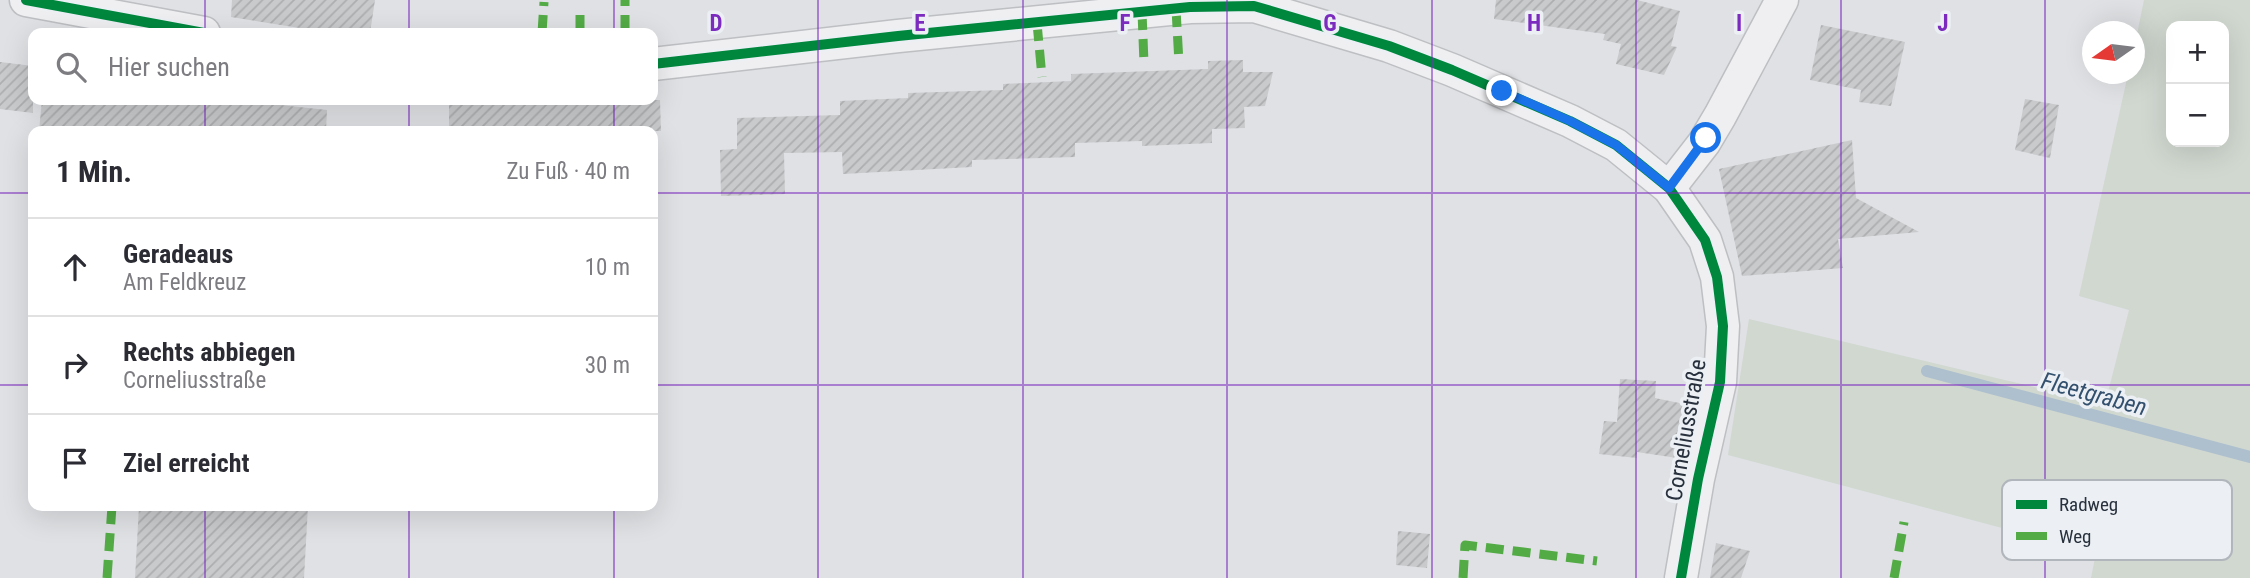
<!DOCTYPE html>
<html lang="de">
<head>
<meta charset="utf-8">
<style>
	body { margin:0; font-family:"Roboto Condensed",sans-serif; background:#f2f2f3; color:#2b2b33 }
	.controls { position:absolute; right:21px; top:21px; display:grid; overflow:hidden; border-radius:14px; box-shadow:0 7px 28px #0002 }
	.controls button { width:63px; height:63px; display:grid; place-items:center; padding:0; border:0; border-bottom:2px solid #e1e1e2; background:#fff; color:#2b2b33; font:35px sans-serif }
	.compass { position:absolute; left:2082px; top:21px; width:63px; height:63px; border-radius:50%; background:#fff; box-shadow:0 7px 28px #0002; rotate:256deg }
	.stop { position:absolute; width:21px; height:21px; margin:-16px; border:5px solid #1a73e8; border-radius:50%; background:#fff }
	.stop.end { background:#1a73e8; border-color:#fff; box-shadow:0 2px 7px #0008 }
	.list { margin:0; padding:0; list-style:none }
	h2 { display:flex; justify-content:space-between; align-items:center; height:91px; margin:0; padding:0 28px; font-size:30px }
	h2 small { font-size:23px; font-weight:400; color:#7c7c81 }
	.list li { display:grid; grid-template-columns:46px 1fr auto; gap:21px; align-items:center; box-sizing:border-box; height:98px; padding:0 28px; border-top:2px solid #e1e1e2 }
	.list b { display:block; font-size:26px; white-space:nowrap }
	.list p { margin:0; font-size:23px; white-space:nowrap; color:#7c7c81 }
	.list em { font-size:23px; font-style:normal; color:#7c7c81 }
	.icon { flex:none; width:38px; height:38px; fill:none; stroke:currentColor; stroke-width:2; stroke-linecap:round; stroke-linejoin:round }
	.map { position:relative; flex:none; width:2250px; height:578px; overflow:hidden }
	.search { position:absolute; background:#fff; box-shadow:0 7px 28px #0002; left:28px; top:28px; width:630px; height:77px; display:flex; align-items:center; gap:18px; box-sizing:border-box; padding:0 24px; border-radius:14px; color:#7c7c81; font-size:26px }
	.panel { position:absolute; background:#fff; box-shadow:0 7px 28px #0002; left:28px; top:126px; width:630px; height:385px; border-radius:14px }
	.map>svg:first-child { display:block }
	.grass { fill:#d0d8d0; fill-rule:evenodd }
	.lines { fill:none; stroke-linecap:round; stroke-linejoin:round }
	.stream { stroke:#aebfce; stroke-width:12 }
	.building { fill:url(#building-hatch) }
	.minor-casing { stroke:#bdbfc2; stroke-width:35 }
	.minor { stroke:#efeff1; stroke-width:32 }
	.quiet { stroke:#53ab46; stroke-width:9; stroke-dasharray:18 9; stroke-linecap:butt }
	.cycleway-casing { stroke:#ecf0f4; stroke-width:15 }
	.cycleway { stroke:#00873e; stroke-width:10 }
	.route { stroke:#1a73e8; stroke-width:9 }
	.grid { fill:none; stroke:#7b2cbf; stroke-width:2; stroke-opacity:0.55 }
	.labels { text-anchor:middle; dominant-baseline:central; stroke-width:7; stroke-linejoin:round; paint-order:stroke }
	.street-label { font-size:23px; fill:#27303c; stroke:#ecf0f4 }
	.water-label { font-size:24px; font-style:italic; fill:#33506e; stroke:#ecf0f4 }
	.key { fill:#ecf0f4; stroke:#b1b6bd; stroke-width:2 }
	.key-label { font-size:19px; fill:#27303c }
	.grid-label { font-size:23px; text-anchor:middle; font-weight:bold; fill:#7b2cbf; stroke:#ecf0f4; stroke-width:7; stroke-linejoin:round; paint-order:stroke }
</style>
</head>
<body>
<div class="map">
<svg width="2250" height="578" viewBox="0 0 2250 578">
	<defs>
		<pattern id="building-hatch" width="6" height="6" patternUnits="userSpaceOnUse" patternTransform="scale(1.75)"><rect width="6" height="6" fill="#c8cacc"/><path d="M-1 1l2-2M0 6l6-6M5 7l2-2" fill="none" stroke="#acaeb0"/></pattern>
	</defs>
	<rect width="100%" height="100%" fill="#dfe1e4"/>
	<!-- grass -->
	<path class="grass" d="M2144,0H2250V578H2091L2096,553L1728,455L1749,319L2105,404L2129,310L2079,296L2128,74H2134L2135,44ZM2171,26H2224V142H2171Z"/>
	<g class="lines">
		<!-- stream -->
		<polyline class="stream" points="1927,371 2250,457"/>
	</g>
	<!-- building -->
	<g class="building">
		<polygon points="232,0 375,0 370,33 331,33 231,17"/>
		<polygon points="1496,0 1637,0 1680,11 1671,46 1677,47 1664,75 1616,64 1621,44 1603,40 1605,34 1494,19"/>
		<polygon points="1821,25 1905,42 1891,106 1859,102 1861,90 1810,80"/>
		<polygon points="1243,60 1243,72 1273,72 1265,106 1244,107 1245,128 1212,129 1212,143 1142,146 1142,141 1075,143 1075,157 972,160 972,167 843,174 842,152 784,153 785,194 721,196 720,150 737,149 737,118 840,115 840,101 908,98 908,93 1003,90 1003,84 1071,81 1071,74 1208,69 1208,61"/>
		<polygon points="0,62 33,66 33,113 0,109"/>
		<polygon points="2025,99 2059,105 2050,158 2015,150"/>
		<polygon points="42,100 262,100 262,103 327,110 326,131 39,131"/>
		<polygon points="449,100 660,100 661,131 449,131"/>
		<polygon points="1852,140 1856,198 1919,232 1838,239 1843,268 1742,276 1719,169"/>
		<polygon points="1620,379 1656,381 1655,398 1689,405 1677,458 1637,452 1637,458 1599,454 1604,421 1617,422"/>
		<polygon points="139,506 308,506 304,578 135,578"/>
		<polygon points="1398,531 1430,534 1427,568 1396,565"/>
		<polygon points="1716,543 1750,551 1741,578 1710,578"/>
	</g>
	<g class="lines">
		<defs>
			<g id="minor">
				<polyline points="26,0 204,33"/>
				<polyline points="653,64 898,36 1190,7 1254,6 1389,46 1452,70 1570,121 1616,145 1669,188 1705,240 1717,277 1723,326 1720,382 1698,479 1681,578"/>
				<polyline points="1669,188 1704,143 1720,116 1782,0"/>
			</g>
		</defs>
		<!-- minor casing -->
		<use href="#minor" class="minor-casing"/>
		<!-- minor -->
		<use href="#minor" class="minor"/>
		<!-- quiet -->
		<g class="quiet">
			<polyline points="1176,9 1179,63"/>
			<polyline points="1142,12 1144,63"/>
			<polyline points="1037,23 1042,77"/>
			<polyline points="542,33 544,2"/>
			<polyline points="580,33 580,6"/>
			<polyline points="625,33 625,0"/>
			<polyline points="107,578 112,506"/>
			<polyline points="1463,578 1465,545 1597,561"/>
			<polyline points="1894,578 1904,522"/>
		</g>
		<defs>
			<g id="cycleway">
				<polyline points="26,0 204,33"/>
				<polyline points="653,64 898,36 1190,7 1254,6 1389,46 1452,70 1570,121 1616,145 1669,188 1705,240 1717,277 1723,326 1720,382 1698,479 1681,578"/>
			</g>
		</defs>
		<!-- cycleway casing -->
		<use href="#cycleway" class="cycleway-casing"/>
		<!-- cycleway -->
		<use href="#cycleway" class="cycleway"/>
	</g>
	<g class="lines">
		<!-- route -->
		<polyline class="route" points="1502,91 1570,121 1616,145 1669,188 1706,138"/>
	</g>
	<!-- grid -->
	<path class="grid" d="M205,0V33M409,0V33M614,0V33M818,0V578M1023,0V578M1227,0V578M1432,0V578M1636,0V578M1841,0V578M2045,0V578M205,100V131M409,100V131M614,100V131M0,193H33M653,193H2250M0,385H33M653,385H2250M205,506V578M409,506V578M614,506V578"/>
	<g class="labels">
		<!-- street labels -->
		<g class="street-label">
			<text transform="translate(1686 430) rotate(-80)">Corneliusstraße</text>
		</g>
		<!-- water labels -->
		<g class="water-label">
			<text transform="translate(2094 394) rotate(15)">Fleetgraben</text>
		</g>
	</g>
	<!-- legend -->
	<rect x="2002" y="480" width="230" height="80" rx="10" class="key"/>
	<rect x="2016" y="500" width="31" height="9" fill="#00873e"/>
	<rect x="2016" y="532" width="31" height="8" fill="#53ab46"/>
	<g class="key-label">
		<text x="2059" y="511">Radweg</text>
		<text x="2059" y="543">Weg</text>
	</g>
	<g class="grid-label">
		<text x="716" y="31">D</text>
		<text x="920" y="31">E</text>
		<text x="1125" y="31">F</text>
		<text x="1330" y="31">G</text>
		<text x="1534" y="31">H</text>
		<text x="1739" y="31">I</text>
		<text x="1943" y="31">J</text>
	</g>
</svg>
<div class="controls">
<button>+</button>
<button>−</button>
</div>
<svg class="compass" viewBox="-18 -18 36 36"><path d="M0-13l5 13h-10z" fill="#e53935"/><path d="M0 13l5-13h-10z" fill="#7c7c81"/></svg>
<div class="stop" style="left:1706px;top:138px"></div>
<div class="stop end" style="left:1502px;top:91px"></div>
<div class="search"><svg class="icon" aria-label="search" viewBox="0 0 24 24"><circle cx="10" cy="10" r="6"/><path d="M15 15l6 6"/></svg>Hier suchen</div>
<section class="panel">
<h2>1 Min.<small>Zu Fuß · 40 m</small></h2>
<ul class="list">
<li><svg class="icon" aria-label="ahead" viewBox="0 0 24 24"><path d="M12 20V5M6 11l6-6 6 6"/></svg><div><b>Geradeaus</b><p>Am Feldkreuz</p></div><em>10 m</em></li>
<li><svg class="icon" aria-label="right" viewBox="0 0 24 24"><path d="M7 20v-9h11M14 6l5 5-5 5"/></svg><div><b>Rechts abbiegen</b><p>Corneliusstraße</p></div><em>30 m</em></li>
<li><svg class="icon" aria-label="arrive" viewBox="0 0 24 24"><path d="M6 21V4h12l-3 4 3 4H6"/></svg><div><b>Ziel erreicht</b></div></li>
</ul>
</section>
</div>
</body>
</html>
